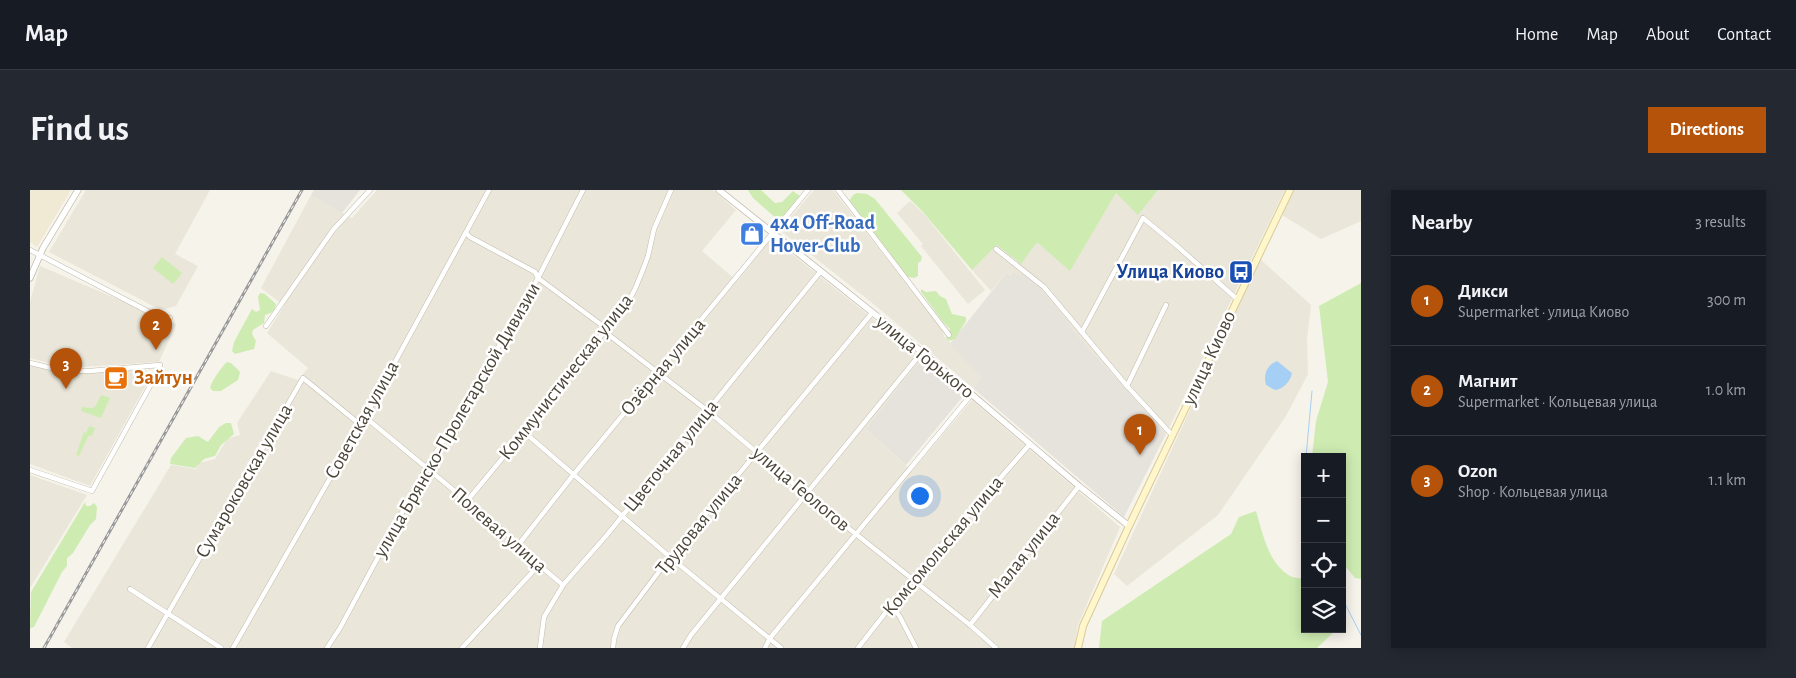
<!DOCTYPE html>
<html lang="en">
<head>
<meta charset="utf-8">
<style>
	body { margin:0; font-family:"Alegreya Sans",sans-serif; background:#242831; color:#f1f3f6 }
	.controls { position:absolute; right:15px; bottom:15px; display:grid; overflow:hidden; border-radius:0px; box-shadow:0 2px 12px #0003 }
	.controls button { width:45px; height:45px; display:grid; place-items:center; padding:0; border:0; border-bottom:1px solid #363941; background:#171b24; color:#f1f3f6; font:25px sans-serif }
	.you { position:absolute; left:889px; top:305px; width:18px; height:18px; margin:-12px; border:4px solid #fff; border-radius:50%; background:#1a73e8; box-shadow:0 0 0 8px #1a73e833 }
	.badge { display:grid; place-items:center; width:32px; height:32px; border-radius:50%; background:#b45309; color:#fff; font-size:16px; font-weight:700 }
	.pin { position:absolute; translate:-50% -41px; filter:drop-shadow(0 1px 2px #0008) }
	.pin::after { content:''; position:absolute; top:26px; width:18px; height:15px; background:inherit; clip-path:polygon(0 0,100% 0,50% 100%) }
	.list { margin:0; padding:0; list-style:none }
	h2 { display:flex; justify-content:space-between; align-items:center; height:65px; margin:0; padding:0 20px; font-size:21px }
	h2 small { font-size:16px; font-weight:400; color:#9ea1a6 }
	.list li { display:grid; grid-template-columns:32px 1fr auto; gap:15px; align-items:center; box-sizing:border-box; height:90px; padding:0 20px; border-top:1px solid #363941 }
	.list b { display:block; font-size:19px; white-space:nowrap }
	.list p { margin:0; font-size:16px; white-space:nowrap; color:#9ea1a6 }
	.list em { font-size:16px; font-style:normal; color:#9ea1a6 }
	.icon { flex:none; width:28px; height:28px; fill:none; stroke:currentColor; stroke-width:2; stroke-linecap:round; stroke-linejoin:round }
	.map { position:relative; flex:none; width:1331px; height:458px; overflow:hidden; border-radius:0px }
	header { display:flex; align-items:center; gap:30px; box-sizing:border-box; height:70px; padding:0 25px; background:#171b24; border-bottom:1px solid #363941 }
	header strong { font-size:24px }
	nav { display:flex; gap:28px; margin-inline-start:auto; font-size:18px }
	.intro { display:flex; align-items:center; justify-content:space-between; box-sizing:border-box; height:120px; padding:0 30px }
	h1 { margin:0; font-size:35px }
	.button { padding:12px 22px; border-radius:0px; background:#b45309; color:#fff; font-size:18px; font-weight:700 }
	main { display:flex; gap:30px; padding:0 30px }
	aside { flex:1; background:#171b24; border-radius:0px; box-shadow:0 2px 12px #0003 }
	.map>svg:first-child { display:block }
	.residential { fill:#eae6d9 }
	.industrial { fill:#e6e2dc }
	.education { fill:#f0ead4 }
	.green { fill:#ceecb2 }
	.water { fill:#a5cff5 }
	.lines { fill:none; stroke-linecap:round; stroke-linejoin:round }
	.stream { stroke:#a5cff5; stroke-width:1 }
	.minor-casing { stroke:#c2bcac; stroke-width:5.5 }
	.tertiary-casing { stroke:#c2bcac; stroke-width:7 }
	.secondary-casing { stroke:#d8cb99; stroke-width:8 }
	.minor { stroke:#fff; stroke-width:4.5 }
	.tertiary { stroke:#fff; stroke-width:5.5 }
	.secondary { stroke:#fff6cc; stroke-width:6 }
	.rail-casing { stroke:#999; stroke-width:3 }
	.rail { stroke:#fff; stroke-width:1; stroke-dasharray:4; stroke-linecap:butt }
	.labels { text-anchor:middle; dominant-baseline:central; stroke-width:5; stroke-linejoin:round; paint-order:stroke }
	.shop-label { font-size:20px; font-weight:bold; fill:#366cbe; stroke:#fff; text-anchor:start }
	.transit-label { font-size:20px; font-weight:bold; fill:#164399; stroke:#fff; text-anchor:end }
	.street-label { font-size:20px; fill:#4b4538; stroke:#fff }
	.food-label { font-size:20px; font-weight:bold; fill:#c56008; stroke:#fff; text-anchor:start }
</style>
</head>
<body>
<header>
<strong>Map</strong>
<nav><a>Home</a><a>Map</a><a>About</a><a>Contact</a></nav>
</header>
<div class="intro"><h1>Find us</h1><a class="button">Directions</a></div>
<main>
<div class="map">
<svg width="1331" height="458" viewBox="0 0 1331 458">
	<rect width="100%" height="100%" fill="#f6f3eb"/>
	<!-- residential -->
	<g class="residential">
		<polygon points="56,0 180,0 145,64 168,76 146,116 131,120 19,62"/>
		<polygon points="347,0 683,0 706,20 672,61 707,91 742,48 892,168 836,239 882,281 942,210 1090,337 1048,435 1044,458 42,458 34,452 141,275 166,279 169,273 185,269 197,249 210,245 207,233 241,181 268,190 278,178 237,143 254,116 231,98 281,5 322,28"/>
		<polygon points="784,0 803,0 913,141 914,146 952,188 943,198 846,116 750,40"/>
		<polygon points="1128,0 1255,0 1136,244 1041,138 1040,134 987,86 982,86 977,82 961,101 942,80 967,55 1004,56 1008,53 1040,80 1086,3 1108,24"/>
		<polygon points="1264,0 1331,0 1331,31 1291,49 1252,25"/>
		<polygon points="880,11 893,23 955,100 938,114 891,56 893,54 867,23"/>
		<polygon points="1230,69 1281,115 1277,149 1278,184 1256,226 1188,325 1097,396 1084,384"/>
		<polygon points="10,76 146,134 129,172 36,178 0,168 0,112"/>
		<polygon points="0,174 42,183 115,180 120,188 60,296 0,274"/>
		<polygon points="0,285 57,305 0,398"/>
	</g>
	<!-- industrial -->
	<g class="industrial">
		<polygon points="284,0 330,0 312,23 281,5"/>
		<polygon points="977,82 981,86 984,83 987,86 995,84 1000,87 1040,134 1041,138 1136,244 1094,327 943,198 952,188 920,154"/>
		<polygon points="892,168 935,204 876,275 836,239"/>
	</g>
	<!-- education -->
	<polygon class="education" points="0,0 41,0 7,57 0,52"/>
	<!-- green -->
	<g class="green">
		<polygon points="718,0 731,0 745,13 752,12 763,1 770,6 752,27 747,29 723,8"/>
		<polygon points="871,0 1128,0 1108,25 1086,3 1040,81 1008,53 1004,56 991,74 967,55 942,80 892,21"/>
		<polygon points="827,3 837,4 845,9 892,67 891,71 888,73 888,86 884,88 878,87 819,11 823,5"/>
		<polygon points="132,67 152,83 143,94 123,78"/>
		<polygon points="1331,93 1331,389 1325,388 1312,372 1312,267 1282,267 1286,231 1298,192 1289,116"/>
		<polygon points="891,99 896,102 906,101 910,106 916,109 922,124 936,127 936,131 925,149 919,151 916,148 920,139 913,132 891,102"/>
		<path d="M230,103L235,104L246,114C245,122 241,123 235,125L234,133L223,140L222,144L226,151L224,159L205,164L202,161L204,152L222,119L226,122L230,120L228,107Z"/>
		<path d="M197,172L201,173L210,182L208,190L191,201H183L180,198C181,192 192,176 197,172Z"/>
		<polygon points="71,205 80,208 71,228 51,221 52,217 63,218 66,215"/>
		<polygon points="196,233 201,233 204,244 191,255 185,266 174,269 165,278 140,274 141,268 156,248 168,246 178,252 189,237"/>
		<polygon points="59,236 65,238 62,246 59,245 49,266 46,265 54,242 56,243"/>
		<polygon points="55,312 56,316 60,316 64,313 67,317 66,329 60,335 43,363 37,368 37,376 32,382 4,437 0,438 1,402"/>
		<path d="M1226,321C1233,344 1238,373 1260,386C1264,388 1270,388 1275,389V439H1307L1287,458H1069L1072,431L1201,344L1209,327Z"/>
	</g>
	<!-- water -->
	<path class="water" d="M1247,171L1262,183C1261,191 1252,200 1245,200L1236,195C1233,185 1237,175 1247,171Z"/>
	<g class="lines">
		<!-- stream -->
		<g class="stream">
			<polyline points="1276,267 1282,201"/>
			<polyline points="1275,281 1273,299 1275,305"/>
			<polyline points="1312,408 1331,445"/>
		</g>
		<defs>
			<g id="minor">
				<polyline points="808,0 919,145"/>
				<polyline points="436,43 440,47 505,82 508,88 577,139"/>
				<polyline points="966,59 1014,97 1097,196 1142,245"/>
				<polyline points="0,60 123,124 140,128"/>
				<polyline points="236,136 303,40 340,0"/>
				<polyline points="575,142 678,221 777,305 940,435 966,458"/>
				<polyline points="1052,142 1113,28 1147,56 1207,109"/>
				<polyline points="0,173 30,180 60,181 130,175"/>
				<polyline points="1097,196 1136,115"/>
				<polyline points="335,227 489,354 509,375 533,395"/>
				<polyline points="494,242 640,367 751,458"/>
				<polyline points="0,280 62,301 120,196 130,175"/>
				<polyline points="437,311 494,242 598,112 605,99 612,82 618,66 624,39 641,0"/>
				<polyline points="489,354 544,284 778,0"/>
				<polyline points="100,399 191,458"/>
				<polyline points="861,415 870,427 886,458"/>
				<polyline points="940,435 1049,296"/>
				<polyline points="118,458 273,188 327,232 332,233"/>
				<polyline points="203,458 335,227 459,0"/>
				<polyline points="297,458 310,438 396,278 424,234 508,88 553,0"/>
				<polyline points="432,458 509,375"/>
				<polyline points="510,458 514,427 533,395 576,346 790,82"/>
				<polyline points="583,458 584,449 588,436 640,367 842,123"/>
				<polyline points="653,458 661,445 892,162"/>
				<polyline points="735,458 740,448 941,205"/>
				<polyline points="828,458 882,389 1000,254"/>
			</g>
			<g id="tertiary">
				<polyline points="689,0 892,162 1049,296 1099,336"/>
				<polyline points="0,88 13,58 48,0"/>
			</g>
			<polyline id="secondary" points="1048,458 1053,436 1099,336 1260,0"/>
		</defs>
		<!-- minor casing -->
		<use href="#minor" class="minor-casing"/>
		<!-- tertiary casing -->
		<use href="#tertiary" class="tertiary-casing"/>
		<!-- secondary casing -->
		<use href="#secondary" class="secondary-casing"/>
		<!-- minor -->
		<use href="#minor" class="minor"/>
		<!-- tertiary -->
		<use href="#tertiary" class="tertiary"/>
		<!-- secondary -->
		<use href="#secondary" class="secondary"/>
		<defs>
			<polyline id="rail" points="14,458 272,0"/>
		</defs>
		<!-- rail casing -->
		<use href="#rail" class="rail-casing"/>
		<!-- rail -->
		<use href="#rail" class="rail"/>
	</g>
	<!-- icons -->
	<defs>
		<symbol id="shop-square" viewBox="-11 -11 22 22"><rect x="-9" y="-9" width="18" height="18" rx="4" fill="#3f7fe0" stroke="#fff"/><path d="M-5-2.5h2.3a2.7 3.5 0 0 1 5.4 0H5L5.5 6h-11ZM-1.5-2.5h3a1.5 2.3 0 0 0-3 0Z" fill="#fff"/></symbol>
		<symbol id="bus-square" viewBox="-11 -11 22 22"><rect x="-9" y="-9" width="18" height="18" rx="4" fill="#1a4fb4" stroke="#fff"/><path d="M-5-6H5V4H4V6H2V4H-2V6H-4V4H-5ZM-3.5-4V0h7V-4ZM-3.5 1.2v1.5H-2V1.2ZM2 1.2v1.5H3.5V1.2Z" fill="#fff"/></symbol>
		<symbol id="cafe-square" viewBox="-11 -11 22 22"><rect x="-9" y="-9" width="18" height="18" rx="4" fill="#e8710a" stroke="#fff"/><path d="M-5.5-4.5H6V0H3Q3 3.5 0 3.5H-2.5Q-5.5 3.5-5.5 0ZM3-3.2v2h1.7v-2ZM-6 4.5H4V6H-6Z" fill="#fff"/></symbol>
	</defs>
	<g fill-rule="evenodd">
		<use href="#shop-square" x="708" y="30" width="28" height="28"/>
		<use href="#bus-square" x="1197" y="68" width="28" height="28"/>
		<use href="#cafe-square" x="72" y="174" width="28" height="28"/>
	</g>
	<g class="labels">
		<!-- shop labels -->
		<g class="shop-label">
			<text x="740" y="33">4x4 Off-Road<tspan x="740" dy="23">Hover-Club</tspan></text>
		</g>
		<!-- transit labels -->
		<g class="transit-label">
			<text x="1194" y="82">Улица Киово</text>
		</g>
		<!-- street labels -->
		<g class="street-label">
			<text transform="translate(895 167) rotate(39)">улица Горького</text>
			<text transform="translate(1179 168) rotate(-65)">улица Киово</text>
			<text transform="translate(633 177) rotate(-50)">Озёрная улица</text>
			<text transform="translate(536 187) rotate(-52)">Коммунистическая улица</text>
			<text transform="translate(332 230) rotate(-61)">Советская улица</text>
			<text transform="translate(427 230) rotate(-60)">улица Брянско-Пролетарской Дивизии</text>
			<text transform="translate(641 266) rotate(-51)">Цветочная улица</text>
			<text transform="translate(214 291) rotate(-60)">Сумароковская улица</text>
			<text transform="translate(771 299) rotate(40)">улица Геологов</text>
			<text transform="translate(669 334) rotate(-51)">Трудовая улица</text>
			<text transform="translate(469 340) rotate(41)">Полевая улица</text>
			<text transform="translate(913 356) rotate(-50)">Комсомольская улица</text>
			<text transform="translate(994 365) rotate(-52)">Малая улица</text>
		</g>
		<!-- food labels -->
		<g class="food-label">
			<text x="104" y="188">Зайтун</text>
		</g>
	</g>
</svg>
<div class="controls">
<button>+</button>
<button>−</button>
<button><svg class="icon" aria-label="locate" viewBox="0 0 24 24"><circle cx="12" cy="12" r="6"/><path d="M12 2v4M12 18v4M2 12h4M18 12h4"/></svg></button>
<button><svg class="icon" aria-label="layers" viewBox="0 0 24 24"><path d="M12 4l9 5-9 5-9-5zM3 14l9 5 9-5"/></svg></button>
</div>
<div class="you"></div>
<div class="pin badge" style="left:1110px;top:265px">1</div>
<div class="pin badge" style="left:126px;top:160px">2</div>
<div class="pin badge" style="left:36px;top:199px">3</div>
</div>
<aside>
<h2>Nearby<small>3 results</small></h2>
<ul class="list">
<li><span class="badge">1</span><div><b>Дикси</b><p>Supermarket · улица Киово</p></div><em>300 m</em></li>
<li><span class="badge">2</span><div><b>Магнит</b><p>Supermarket · Кольцевая улица</p></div><em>1.0 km</em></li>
<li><span class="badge">3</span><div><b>Ozon</b><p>Shop · Кольцевая улица</p></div><em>1.1 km</em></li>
</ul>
</aside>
</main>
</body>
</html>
